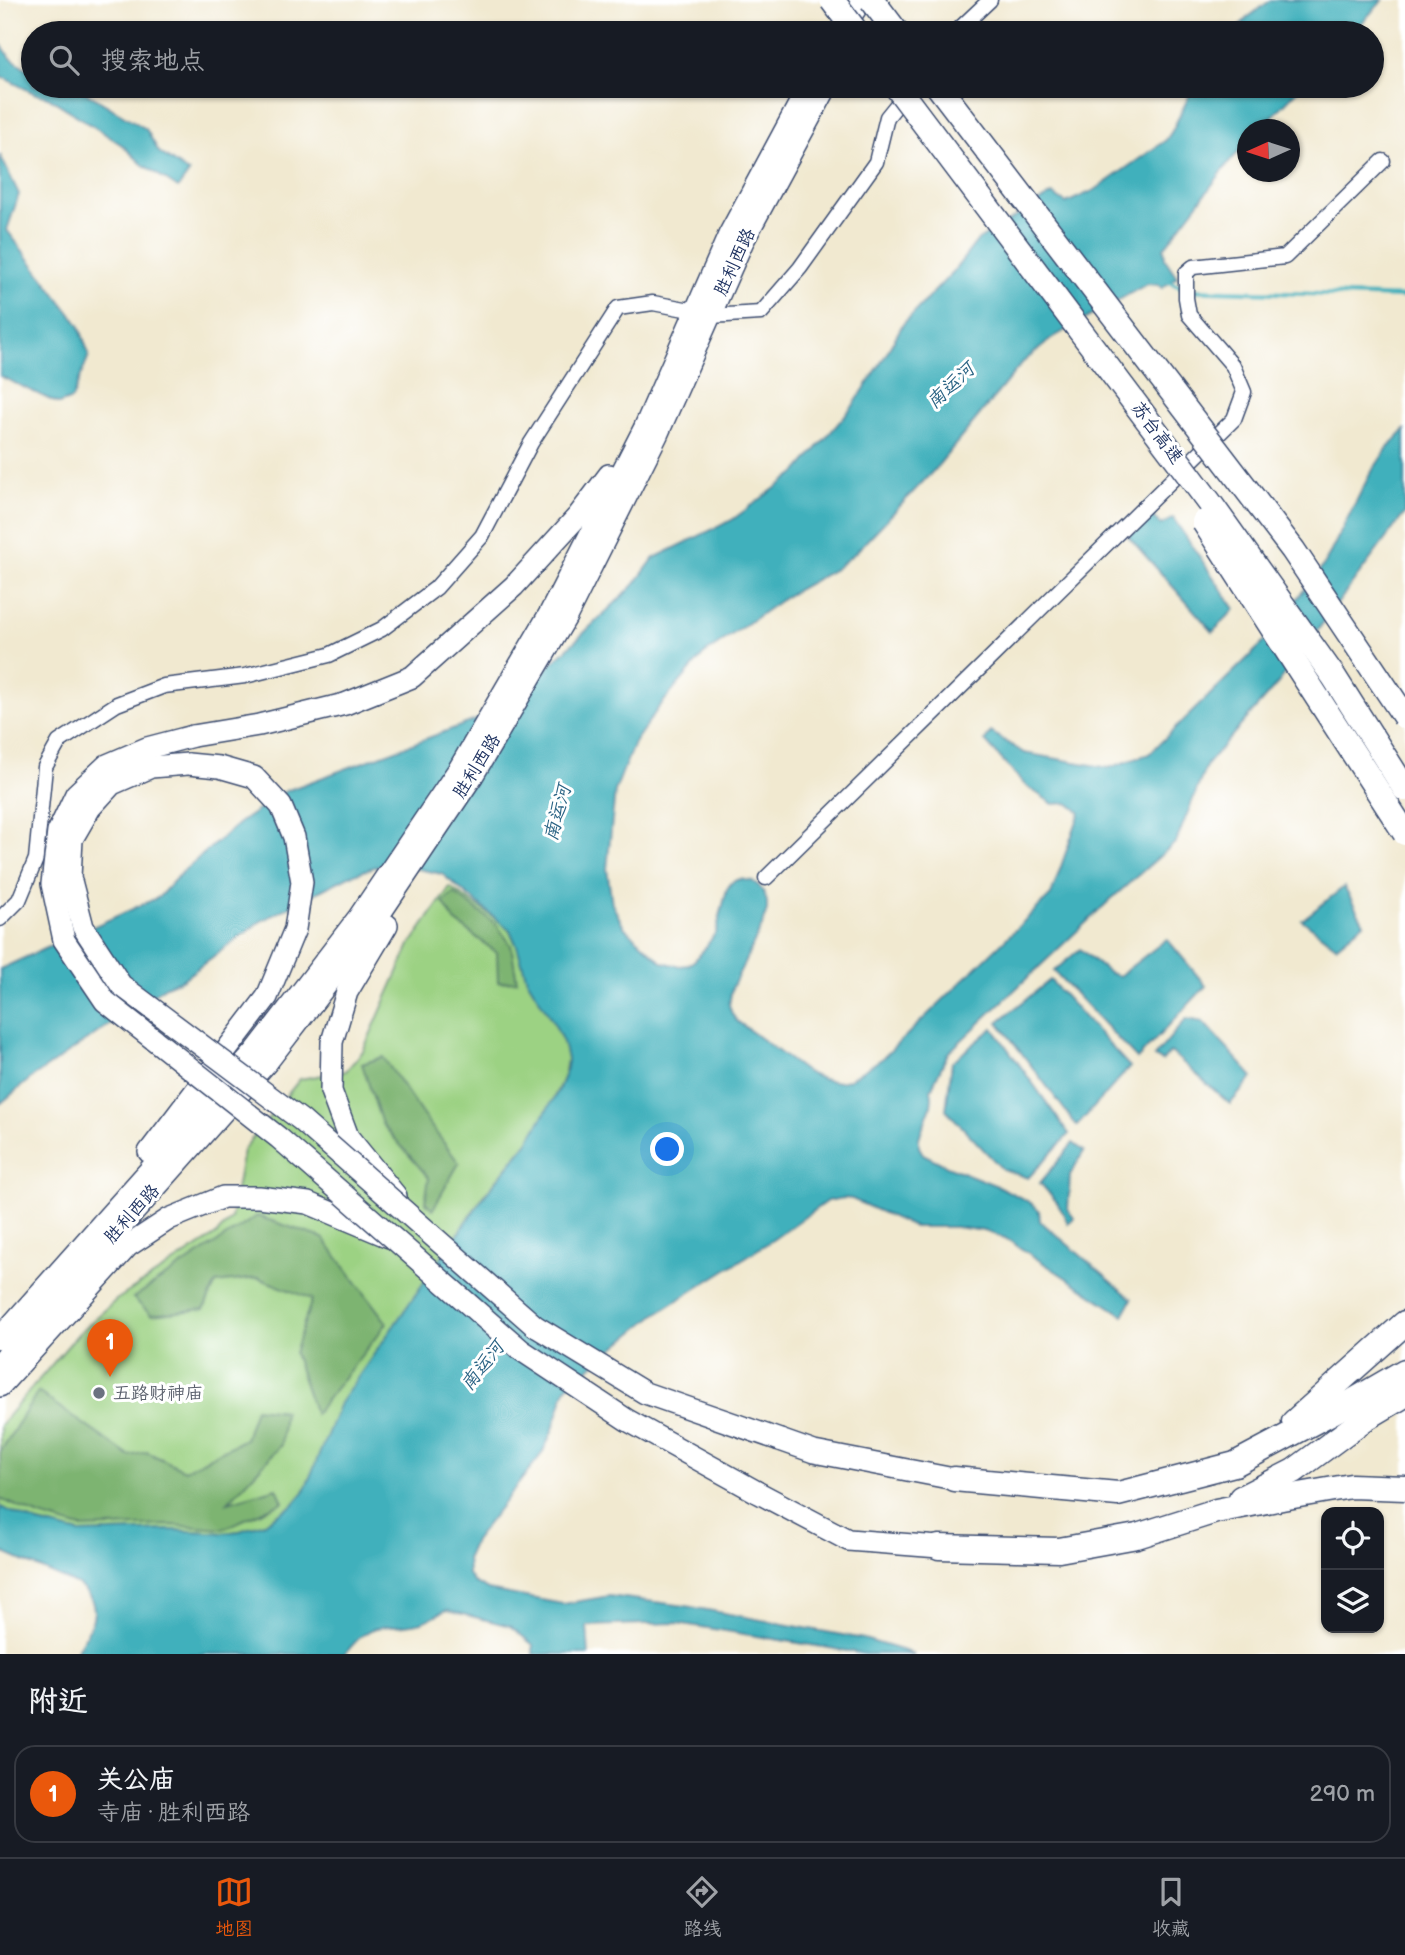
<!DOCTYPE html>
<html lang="zh">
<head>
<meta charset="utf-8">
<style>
	body { margin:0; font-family:"Balsamiq Sans","LXGW WenKai TC",sans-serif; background:#242831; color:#f1f3f6 }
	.controls { position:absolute; right:21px; bottom:21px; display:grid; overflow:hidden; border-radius:14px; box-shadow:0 2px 5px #0004 }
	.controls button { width:63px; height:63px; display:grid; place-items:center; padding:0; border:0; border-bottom:2px solid #363941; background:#171b24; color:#f1f3f6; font:35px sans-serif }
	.compass { position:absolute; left:1237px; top:119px; width:63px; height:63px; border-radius:50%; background:#171b24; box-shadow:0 2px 5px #0004; rotate:267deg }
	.you { position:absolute; left:668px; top:1150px; width:24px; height:24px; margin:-18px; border:5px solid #fff; border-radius:50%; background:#1a73e8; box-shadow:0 0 0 10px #1a73e833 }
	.badge { display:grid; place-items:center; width:46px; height:46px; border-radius:50%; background:#ea580c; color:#fff; font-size:23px; font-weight:700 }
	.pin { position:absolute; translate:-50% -58px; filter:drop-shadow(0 2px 4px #0008) }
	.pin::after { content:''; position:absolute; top:37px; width:24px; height:21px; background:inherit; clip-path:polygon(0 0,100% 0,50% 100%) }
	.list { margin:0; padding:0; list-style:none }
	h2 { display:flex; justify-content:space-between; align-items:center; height:91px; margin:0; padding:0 28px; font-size:30px }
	h2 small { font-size:23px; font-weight:400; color:#9ea1a6 }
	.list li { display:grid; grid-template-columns:46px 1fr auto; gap:21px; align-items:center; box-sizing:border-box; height:98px; margin:0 14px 14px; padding:0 14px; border:2px solid #363941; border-radius:21px }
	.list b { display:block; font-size:26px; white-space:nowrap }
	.list p { margin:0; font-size:23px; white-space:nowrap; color:#9ea1a6 }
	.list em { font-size:23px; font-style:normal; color:#9ea1a6 }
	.icon { flex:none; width:38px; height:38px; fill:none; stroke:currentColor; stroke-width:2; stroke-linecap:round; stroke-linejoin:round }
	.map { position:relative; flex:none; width:1405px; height:1654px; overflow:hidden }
	.search { position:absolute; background:#171b24; box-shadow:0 2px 5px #0004; left:21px; right:21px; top:21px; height:77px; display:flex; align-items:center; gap:18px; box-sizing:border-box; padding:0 24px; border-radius:38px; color:#9ea1a6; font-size:26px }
	.sheet { height:203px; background:#171b24 }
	nav { display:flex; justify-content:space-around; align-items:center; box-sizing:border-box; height:98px; border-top:2px solid #363941; background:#171b24; font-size:19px; color:#9ea1a6 }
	nav a { display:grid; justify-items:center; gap:4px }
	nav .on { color:#ea580c }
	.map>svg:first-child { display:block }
	.green { fill:#9cd283; stroke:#5c8070; stroke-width:2 }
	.forest { fill:#7db471; stroke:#4c7268; stroke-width:2 }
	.water { fill:#41b0bc; stroke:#2e708d; stroke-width:2 }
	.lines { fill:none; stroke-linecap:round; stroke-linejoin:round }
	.stream { stroke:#41b0bc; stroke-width:4.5 }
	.minor-casing { stroke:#3b4b6f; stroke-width:17 }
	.primary-casing { stroke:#3b4b6f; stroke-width:24 }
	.motorway-casing { stroke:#3b4b6f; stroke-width:27 }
	.minor { stroke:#fff; stroke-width:14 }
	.primary { stroke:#fff; stroke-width:21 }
	.motorway { stroke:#fff; stroke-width:24 }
	.primary-bridge-casing { stroke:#3b4b6f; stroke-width:24; stroke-linecap:butt }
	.motorway-bridge-casing { stroke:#3b4b6f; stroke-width:27; stroke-linecap:butt }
	.primary-bridge { stroke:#fff; stroke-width:21 }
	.motorway-bridge { stroke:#fff; stroke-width:24 }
	.worship-dot { fill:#6b7280; stroke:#fff; stroke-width:2.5 }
	.labels { text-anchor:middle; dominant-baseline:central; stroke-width:6; stroke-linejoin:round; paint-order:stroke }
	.street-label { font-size:18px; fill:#1b2f5e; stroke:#fff }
	.worship-label { font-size:18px; fill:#5b616d; stroke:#fff; text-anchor:start }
	.water-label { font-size:19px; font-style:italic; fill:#2a6384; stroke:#fff }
</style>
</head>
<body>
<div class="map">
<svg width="1405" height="1654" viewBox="0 0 1405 1654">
	<rect width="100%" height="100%" fill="#fff"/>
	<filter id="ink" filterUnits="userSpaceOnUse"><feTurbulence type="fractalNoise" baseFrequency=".0143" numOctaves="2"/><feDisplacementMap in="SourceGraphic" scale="14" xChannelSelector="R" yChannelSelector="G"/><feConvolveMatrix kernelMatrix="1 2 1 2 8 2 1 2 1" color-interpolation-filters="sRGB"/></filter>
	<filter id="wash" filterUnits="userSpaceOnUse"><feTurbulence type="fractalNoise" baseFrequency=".00686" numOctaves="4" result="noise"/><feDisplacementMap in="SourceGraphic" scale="28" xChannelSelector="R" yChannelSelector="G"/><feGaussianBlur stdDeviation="1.57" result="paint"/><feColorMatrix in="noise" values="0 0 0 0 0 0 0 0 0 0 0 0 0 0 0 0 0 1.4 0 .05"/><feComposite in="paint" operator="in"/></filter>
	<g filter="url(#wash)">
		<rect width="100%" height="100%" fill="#f1e9d0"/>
		<!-- green -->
		<polygon class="green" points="450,887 503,924 510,931 517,946 527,979 556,1027 563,1042 567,1059 564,1076 546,1114 528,1142 484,1195 341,1403 304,1492 293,1505 264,1523 240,1531 223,1533 171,1530 80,1533 38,1523 0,1507 0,1425 78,1334 116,1300 216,1235 231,1219 243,1150 300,1079 346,1071 363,1051 410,945"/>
		<!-- forest -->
		<g class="forest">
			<polygon points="454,893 496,924 511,945 517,981 498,982 497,953 455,921 443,902"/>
			<polygon points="383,1057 422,1114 459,1163 433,1209 425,1202 429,1178 382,1124 362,1064"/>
			<polygon points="257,1216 323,1238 387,1323 315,1414 294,1353 312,1299 258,1278 216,1283 204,1309 151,1315 133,1298"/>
			<polygon points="38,1392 129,1456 147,1452 185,1470 245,1439 255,1408 284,1411 281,1445 228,1502 277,1488 283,1502 223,1529 170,1525 81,1528 40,1516 0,1499 0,1452"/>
		</g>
		<!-- water -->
		<g class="water">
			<polygon points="1271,0 1383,0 1352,33 1233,33 1247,18"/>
			<polygon points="0,43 11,58 33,73 33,86 52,86 83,91 146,129 159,152 189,173 178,188 142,164 122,145 48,97 36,94 0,76"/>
			<path d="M1194,86H1302L1260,129L1248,130L1247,143L1231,160L1164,248L1165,259L1177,277L1162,288L1158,285L1147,284L1054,337L1022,363L936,468L855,553L835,569L788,595L703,655L659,707L634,743L615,791L607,869L612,904L624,927L662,962L679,966L688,965L695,960L706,947L716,932L727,889L732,882L740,879L752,881L759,886L764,893L767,902V910L762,926L732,988L729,1005L732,1014L737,1021L806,1072L822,1079L839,1082L848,1080L883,1058L1051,895L1080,812L1068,803L1053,804L1025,785L985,741L991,732L1024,753L1109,768L1149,754L1260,646L1325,563L1369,476L1387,449L1405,430V513L1278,683L1207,764L1176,842L1110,900L948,1053L931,1089L932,1097L931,1106L919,1138V1147L923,1154L947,1166L1000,1187L1031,1203L1039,1210L1040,1221L1132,1299L1123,1315L1005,1238L984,1231L956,1227H914L852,1199L844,1198L827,1201L771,1241L656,1314L572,1382L566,1388L553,1429L543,1452L474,1541L467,1557L468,1574L473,1582L488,1590L563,1604L609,1596L686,1606L864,1639L914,1654H865L677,1623L587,1626L589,1654H533V1645L510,1626L447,1610C438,1613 431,1619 422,1622C383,1632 375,1615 345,1654H75C89,1627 108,1608 78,1585L0,1551V1507L38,1523L80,1533L171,1530L223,1533L240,1531L264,1523L293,1505L304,1492L340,1403L485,1195L528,1142L558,1091L567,1068V1059L563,1042L556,1027L527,979L517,946L510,930L442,874L393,864H383L349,876L261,921L183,979L166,986L30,1079L0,1104V969L159,897L180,874L239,823L286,791L503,710L634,585L654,558L732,520L797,472L853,406L881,363L903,324L953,272L977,241L1052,194L1066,203L1095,190L1166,140L1172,131Z"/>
			<polygon points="0,155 19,194 7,230 79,325 89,355 72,399 59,404 0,376"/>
			<polygon points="1149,511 1161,525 1173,518 1235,609 1213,632 1128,536"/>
			<polygon points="1344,887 1364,923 1336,946 1302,920"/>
			<polygon points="1167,939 1206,986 1137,1059 1054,971 1080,949 1109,973 1119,976"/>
			<polygon points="1050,980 1130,1067 1077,1126 998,1022"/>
			<polygon points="1186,1019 1203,1022 1253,1077 1230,1104 1171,1052 1162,1061 1154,1057"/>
			<polygon points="993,1028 1069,1134 1028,1178 1002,1169 946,1110 952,1062"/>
			<polygon points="1073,1143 1084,1151 1070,1175 1068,1210 1074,1218 1068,1223 1057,1202 1040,1183"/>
		</g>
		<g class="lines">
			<!-- stream -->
			<polyline class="stream" points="1167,281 1188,290 1405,297"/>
		</g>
	</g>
	<g filter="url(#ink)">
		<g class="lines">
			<defs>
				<g id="minor">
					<polyline points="955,33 990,0"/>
					<polyline points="766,878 1234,419 1244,392 1233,366 1189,315 1186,298 1186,273 1193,267 1285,257 1383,161"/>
					<polyline points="0,919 19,900 36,859 45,767 59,742 117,704 164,686 245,676 329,655 382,629 436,588 482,536 531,443 618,308 653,303 696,311 710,316 761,313 800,268 876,162 887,117 912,86"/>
				</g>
				<g id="primary">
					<polyline points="840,33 861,0"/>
					<polyline points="193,736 259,725 345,704 412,677 514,586 578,516 609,475"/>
					<polyline points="387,925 347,992 332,1042 331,1091 348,1137 396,1196"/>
					<polyline points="149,1152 267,997 295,929 302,882 294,837 281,806 254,777 219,767 188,764"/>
					<polyline points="0,1338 256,1051 359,917 459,769 550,613 644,429 729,235 809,86"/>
					<polyline points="0,1363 267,1062 371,927 473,775 566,617 657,435 743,241 827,86"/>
					<polyline points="0,1386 128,1246 169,1219 223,1197 259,1197 308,1203 389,1237"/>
					<polyline points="780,1440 814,1452 954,1479"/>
					<polyline points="757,1492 848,1540 939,1547"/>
				</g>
				<g id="motorway">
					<polyline points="1294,1422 1405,1323"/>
					<polyline points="954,1479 1118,1494 1235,1464 1355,1400 1405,1371"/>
					<polyline points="1241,1498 1294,1471 1363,1420 1405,1395"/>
					<polyline points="939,1547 1059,1550 1137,1536 1216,1511 1282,1498 1351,1486 1405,1488"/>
				</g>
			</defs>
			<!-- minor casing -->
			<use href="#minor" class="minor-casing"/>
			<!-- primary casing -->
			<use href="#primary" class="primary-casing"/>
			<!-- motorway casing -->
			<use href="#motorway" class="motorway-casing"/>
			<!-- minor -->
			<use href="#minor" class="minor"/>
			<!-- primary -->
			<use href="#primary" class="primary"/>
			<!-- motorway -->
			<use href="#motorway" class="motorway"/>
			<defs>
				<g id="primary-bridge">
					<polyline points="193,736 147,748 107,765 76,794 58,832 52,884 64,940 105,1001 279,1138 521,1350 627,1420 757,1492"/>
					<polyline points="188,764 151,767 112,784 90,808 72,839 70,877 83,927 121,985 301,1120 535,1326 645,1393 780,1440"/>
				</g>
				<g id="motorway-bridge">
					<polyline points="832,0 857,33"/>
					<polyline points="872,0 897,33"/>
					<polyline points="896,86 1210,503 1334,677 1405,789"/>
					<polyline points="938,86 1293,550 1405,717"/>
					<polyline points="1204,522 1405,833"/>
				</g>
			</defs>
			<!-- primary-bridge casing -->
			<use href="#primary-bridge" class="primary-bridge-casing"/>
			<!-- motorway-bridge casing -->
			<use href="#motorway-bridge" class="motorway-bridge-casing"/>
			<!-- primary-bridge -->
			<use href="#primary-bridge" class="primary-bridge"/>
			<!-- motorway-bridge -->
			<use href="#motorway-bridge" class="motorway-bridge"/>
		</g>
	</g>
	<!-- markers -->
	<circle class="worship-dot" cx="99" cy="1393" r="7"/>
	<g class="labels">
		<!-- street labels -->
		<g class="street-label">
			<text transform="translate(735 262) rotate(-65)">胜利西路</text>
			<text transform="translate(1157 433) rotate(53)">苏台高速</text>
			<text transform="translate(477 766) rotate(-58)">胜利西路</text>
			<text transform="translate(132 1214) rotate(-48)">胜利西路</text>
		</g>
		<!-- worship labels -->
		<g class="worship-label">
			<text x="113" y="1393">五路财神庙</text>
		</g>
		<!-- water labels -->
		<g class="water-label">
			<text transform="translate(951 386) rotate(-43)">南运河</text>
			<text transform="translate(558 813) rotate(-75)">南运河</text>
			<text transform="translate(483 1366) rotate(-52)">南运河</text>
		</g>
	</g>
</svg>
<div class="controls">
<button><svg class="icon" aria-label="locate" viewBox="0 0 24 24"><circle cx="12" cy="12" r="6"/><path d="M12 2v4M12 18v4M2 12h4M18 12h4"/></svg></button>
<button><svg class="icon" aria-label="layers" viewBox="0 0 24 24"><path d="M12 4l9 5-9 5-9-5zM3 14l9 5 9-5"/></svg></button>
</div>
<svg class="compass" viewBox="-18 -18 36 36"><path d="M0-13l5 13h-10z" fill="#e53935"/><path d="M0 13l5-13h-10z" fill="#9ea1a6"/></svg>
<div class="you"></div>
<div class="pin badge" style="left:110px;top:1377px">1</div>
<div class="search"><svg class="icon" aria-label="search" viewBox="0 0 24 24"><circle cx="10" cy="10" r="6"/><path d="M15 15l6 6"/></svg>搜索地点</div>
</div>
<section class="sheet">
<h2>附近<small></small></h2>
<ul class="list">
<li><span class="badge">1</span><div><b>关公庙</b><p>寺庙 · 胜利西路</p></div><em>290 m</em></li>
</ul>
</section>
<nav>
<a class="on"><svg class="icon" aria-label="map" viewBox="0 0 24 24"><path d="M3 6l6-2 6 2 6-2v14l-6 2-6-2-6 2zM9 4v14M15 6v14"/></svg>地图</a>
<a><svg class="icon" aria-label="directions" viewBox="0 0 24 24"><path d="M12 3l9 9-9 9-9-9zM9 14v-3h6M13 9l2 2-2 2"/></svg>路线</a>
<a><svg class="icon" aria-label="saved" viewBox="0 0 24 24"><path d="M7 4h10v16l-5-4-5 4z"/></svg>收藏</a>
</nav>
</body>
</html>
